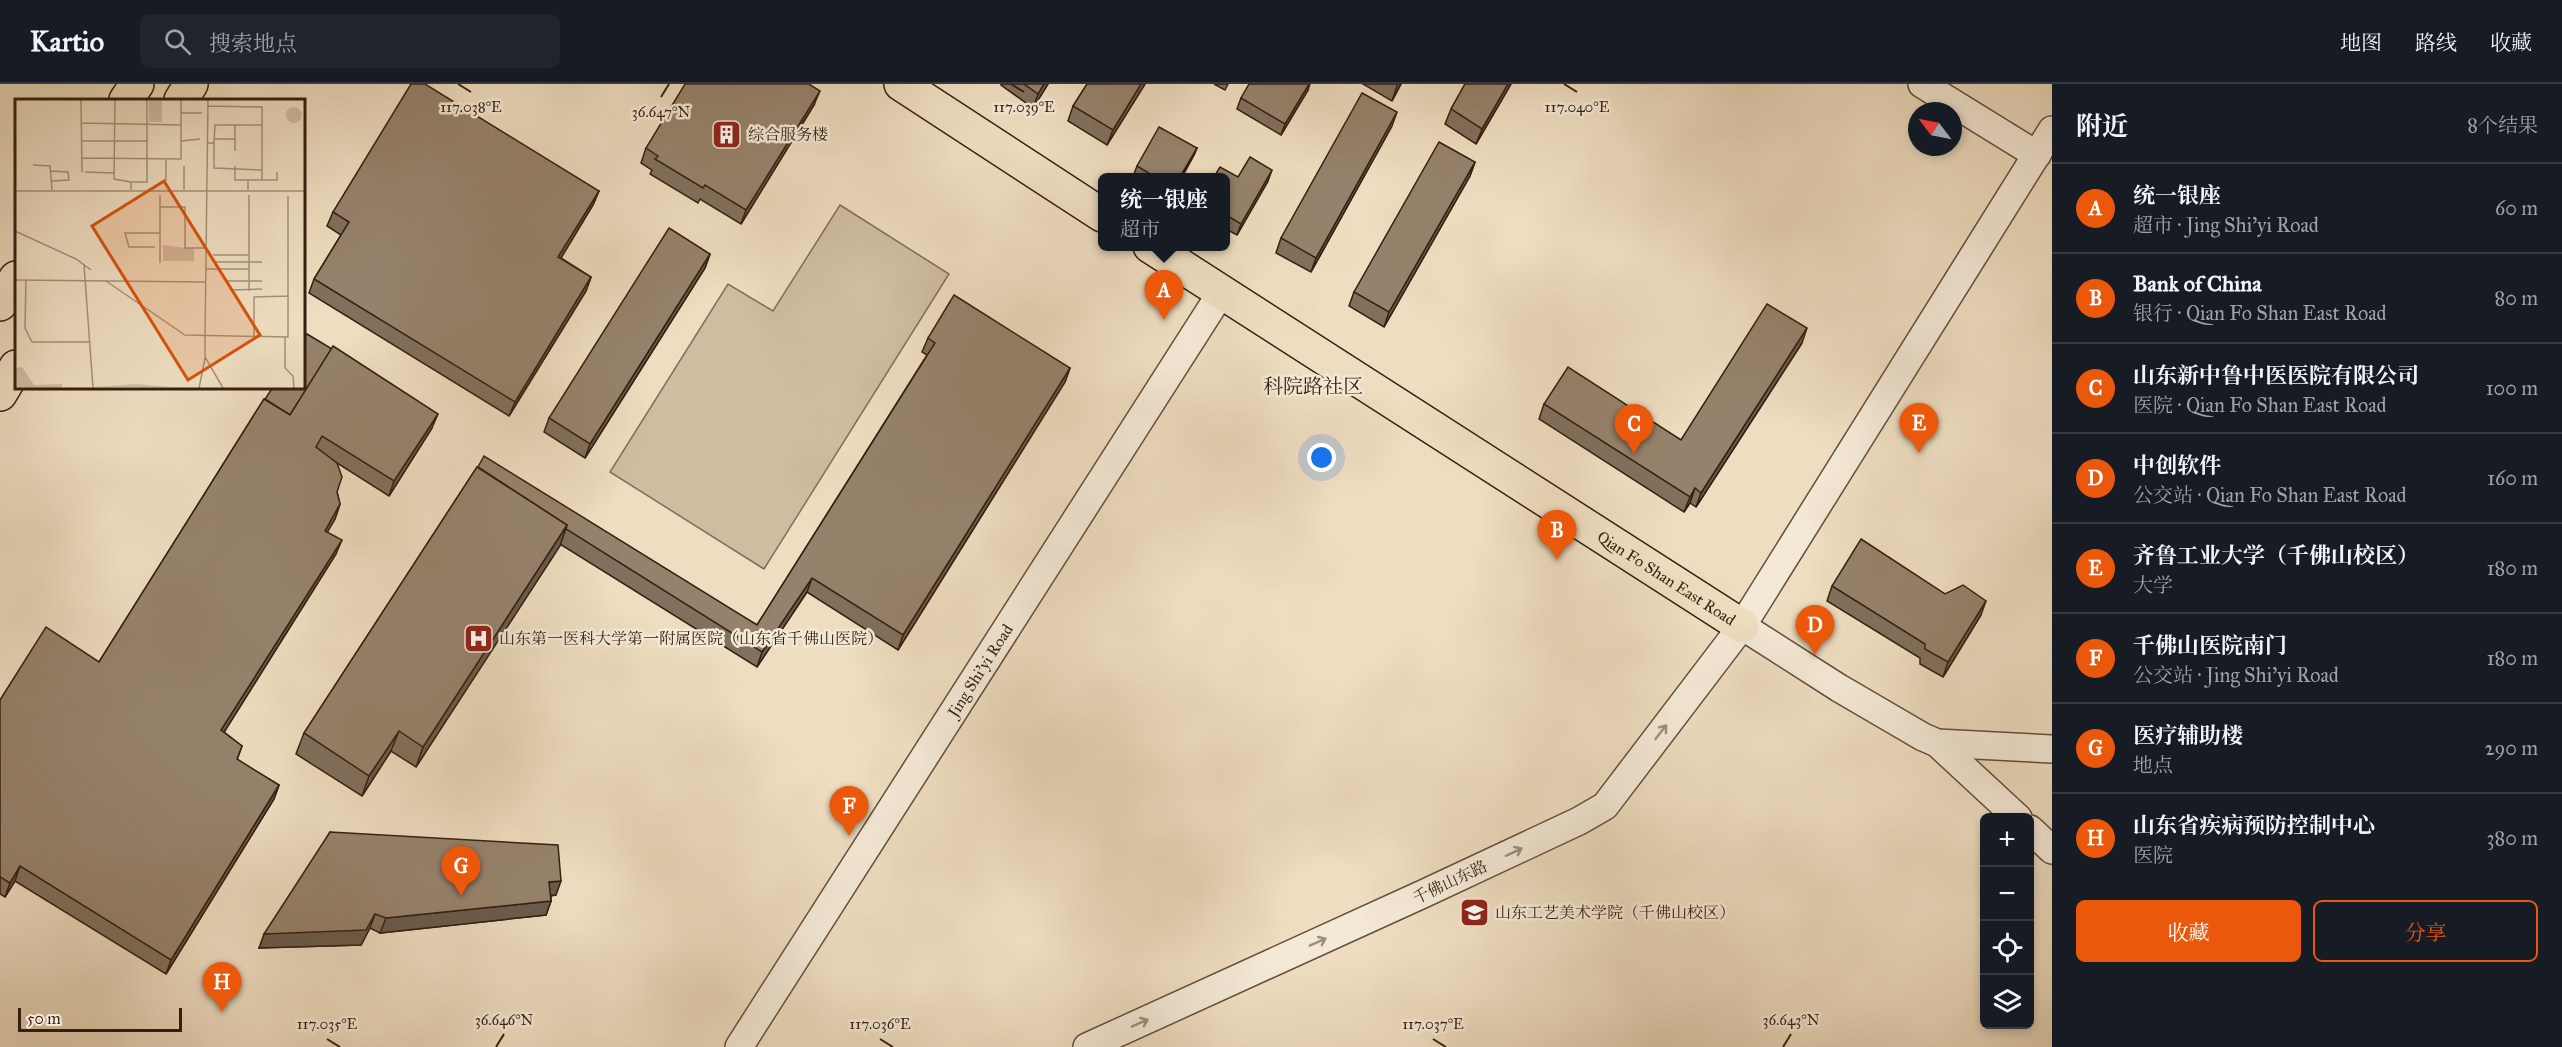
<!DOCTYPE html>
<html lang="zh">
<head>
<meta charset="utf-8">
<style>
	body { margin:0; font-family:"IM FELL Great Primer","Noto Serif SC",serif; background:#20242c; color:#f1f3f6 }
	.controls { position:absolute; right:18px; bottom:18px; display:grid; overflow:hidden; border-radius:9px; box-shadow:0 3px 9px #0003 }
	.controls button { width:54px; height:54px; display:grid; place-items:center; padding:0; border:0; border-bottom:2px solid #363941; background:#171b24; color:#f1f3f6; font:30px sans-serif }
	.compass { position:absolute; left:1908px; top:18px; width:54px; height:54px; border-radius:50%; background:#171b24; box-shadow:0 3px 9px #0003; rotate:302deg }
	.scale { position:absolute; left:18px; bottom:15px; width:164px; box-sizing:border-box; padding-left:6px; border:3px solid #361f10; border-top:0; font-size:16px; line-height:21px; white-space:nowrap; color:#361f10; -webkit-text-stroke:4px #f4e9d6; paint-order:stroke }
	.you { position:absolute; left:1322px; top:374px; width:21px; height:21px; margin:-15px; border:4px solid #fff; border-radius:50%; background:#1a73e8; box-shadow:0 0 0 9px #1a73e833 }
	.badge { display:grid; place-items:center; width:39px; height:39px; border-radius:50%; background:#ea580c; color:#fff; font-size:20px; font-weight:700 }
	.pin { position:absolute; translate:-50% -50px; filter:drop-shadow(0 2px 3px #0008) }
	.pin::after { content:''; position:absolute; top:32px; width:21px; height:18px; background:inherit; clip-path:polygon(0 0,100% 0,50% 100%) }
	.popup { position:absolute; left:1098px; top:89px; width:132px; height:78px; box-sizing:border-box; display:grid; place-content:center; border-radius:9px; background:#171b24; filter:drop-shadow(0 2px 4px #0005); font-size:20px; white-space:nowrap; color:#9ea1a6 }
	.popup b { font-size:22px; color:#f1f3f6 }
	.popup::after { content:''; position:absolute; left:50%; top:100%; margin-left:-12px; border:12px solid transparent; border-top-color:#171b24 }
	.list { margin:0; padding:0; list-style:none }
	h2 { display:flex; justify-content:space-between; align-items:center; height:78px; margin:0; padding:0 24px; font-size:26px }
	h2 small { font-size:20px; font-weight:400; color:#9ea1a6 }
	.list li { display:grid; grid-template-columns:39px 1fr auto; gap:18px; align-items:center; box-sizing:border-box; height:90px; padding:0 24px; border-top:2px solid #363941 }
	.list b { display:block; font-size:22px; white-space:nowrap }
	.list p { margin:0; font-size:20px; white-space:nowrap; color:#9ea1a6 }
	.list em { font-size:20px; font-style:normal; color:#9ea1a6 }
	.actions { display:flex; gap:12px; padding:18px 24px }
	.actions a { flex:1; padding:14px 0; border:2px solid #ea580c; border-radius:9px; text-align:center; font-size:21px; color:#ea580c }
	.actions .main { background:#ea580c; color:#fff }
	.icon { flex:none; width:33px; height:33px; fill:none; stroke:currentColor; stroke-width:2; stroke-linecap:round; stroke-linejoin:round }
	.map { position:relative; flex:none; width:2052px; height:963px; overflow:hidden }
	header { display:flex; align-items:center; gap:36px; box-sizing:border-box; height:84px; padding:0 30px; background:#171b24; border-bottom:2px solid #363941 }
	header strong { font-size:28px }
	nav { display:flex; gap:33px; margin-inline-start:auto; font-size:21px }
	.search { width:420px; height:54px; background:#20242c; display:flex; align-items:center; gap:15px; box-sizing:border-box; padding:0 21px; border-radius:9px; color:#9ea1a6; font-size:22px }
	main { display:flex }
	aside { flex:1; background:#171b24 }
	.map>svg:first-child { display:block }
	.green { fill:#cfbda2; stroke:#826e59; stroke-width:1.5 }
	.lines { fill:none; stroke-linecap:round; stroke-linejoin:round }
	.minor-casing { stroke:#644e3c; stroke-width:30 }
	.major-casing { stroke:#361f10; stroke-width:36 }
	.highway-casing { stroke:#361f10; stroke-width:36 }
	.minor { stroke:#f4e9d6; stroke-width:27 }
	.major { stroke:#eeddc0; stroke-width:33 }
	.highway { stroke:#eeddc0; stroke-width:33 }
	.wall { fill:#81705d; stroke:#361f10; stroke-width:1.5 }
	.shaded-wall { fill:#695b4c; stroke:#361f10; stroke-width:1.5 }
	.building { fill:#96826c; stroke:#361f10; stroke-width:1.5 }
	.oneway { stroke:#9e8e7d }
	.ticks { fill:none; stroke:#361f10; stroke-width:2 }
	.labels { text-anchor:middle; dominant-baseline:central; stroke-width:5; stroke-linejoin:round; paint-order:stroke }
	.poi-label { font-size:16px; fill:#361f10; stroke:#f4e9d6; text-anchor:start }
	.street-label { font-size:16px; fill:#361f10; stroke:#f4e9d6 }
	.quarter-label { font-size:20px; fill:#361f10; stroke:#f4e9d6 }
	.inset-road { fill:none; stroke:#a4917a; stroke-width:1.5 }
	.view { fill:#d6530c; fill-opacity:0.15; stroke:#d6530c; stroke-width:3 }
	.inset-edge { fill:none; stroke:#361f10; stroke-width:3 }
	.ticks-label { font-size:15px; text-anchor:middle; fill:#361f10; stroke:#f4e9d6; stroke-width:5; stroke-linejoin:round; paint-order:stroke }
</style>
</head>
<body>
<header>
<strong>Kartio</strong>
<div class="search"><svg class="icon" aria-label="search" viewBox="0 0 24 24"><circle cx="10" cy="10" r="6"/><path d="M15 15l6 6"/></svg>搜索地点</div>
<nav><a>地图</a><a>路线</a><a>收藏</a></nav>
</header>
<main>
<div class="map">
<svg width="2052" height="963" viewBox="0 0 2052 963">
	<rect width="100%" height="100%" fill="#eeddc0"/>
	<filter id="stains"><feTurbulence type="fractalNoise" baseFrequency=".00333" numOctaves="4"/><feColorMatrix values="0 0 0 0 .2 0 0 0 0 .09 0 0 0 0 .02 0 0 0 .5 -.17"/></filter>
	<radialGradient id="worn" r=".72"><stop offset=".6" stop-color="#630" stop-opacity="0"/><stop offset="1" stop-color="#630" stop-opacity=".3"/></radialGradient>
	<!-- green -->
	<polygon class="green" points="840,121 949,190 764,485 610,388 728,200 773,227"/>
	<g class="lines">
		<defs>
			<g id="minor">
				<polyline points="1922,0 2037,71"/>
				<polyline points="1742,542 1839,604 1923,653 1937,659 2052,665"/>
				<polyline points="1937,659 2018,734"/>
				<polyline points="2030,745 2052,766"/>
				<path id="s1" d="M739,963L1221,209"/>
				<polyline points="1087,963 1423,810 1579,737 1605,722 1742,542 2052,46"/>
			</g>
			<g id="major">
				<polyline points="901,0 1102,131"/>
				<path id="s2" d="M1150,162L1742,542"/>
			</g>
			<g id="highway">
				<polyline points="126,16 137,0"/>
				<polyline points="181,16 191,0"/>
				<polyline points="0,220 16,194"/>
				<polyline points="0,310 16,283"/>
			</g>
		</defs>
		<!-- minor casing -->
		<use href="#minor" class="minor-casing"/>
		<!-- major casing -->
		<use href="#major" class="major-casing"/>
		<!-- highway casing -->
		<use href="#highway" class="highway-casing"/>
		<!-- minor -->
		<use href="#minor" class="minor"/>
		<!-- major -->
		<use href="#major" class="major"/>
		<!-- highway -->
		<use href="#highway" class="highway"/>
	</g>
	<!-- wall -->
	<g class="wall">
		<polygon points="1001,0 1048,0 1033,24 1001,1"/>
		<polygon points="1087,0 1145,0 1107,61 1068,37 1073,22"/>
		<polygon points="1214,0 1228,0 1225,6"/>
		<polygon points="1363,0 1401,0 1392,17"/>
		<polygon points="1465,0 1511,0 1476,60 1445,40 1451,25"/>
		<polygon points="1308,6 1281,51 1237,25 1241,14"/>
		<polygon points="814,21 741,140 700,115 698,119 650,90 652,86 641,79 646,64"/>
		<polygon points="1392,42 1311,188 1276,169 1281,154"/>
		<polygon points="1197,64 1194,71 1182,93 1140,93 1134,90 1137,82"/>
		<polygon points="1475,78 1470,92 1384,243 1349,222 1354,208"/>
		<polygon points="1226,93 1238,93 1268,97 1237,151 1226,145"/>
		<polygon points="599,107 593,121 561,174 591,193 586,207 509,332 309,209 314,195 341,151 327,142 333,128"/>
		<polygon points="710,170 705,184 585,374 544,348 549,334"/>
		<polygon points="928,254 1070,284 1065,298 898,566 807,508 757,583 560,460 416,683 391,667 362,712 296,670 304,649 477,383 757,541 927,271 922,268"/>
		<polygon points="1802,259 1696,423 1690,419 1684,428 1539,335 1544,320 1681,356"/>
		<polygon points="264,315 432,344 389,412 334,377 337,408 340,420 335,435 327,448 336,470 224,648 242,662 237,676 279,701 274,715 166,890 15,797 5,813 0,810 0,616 99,578"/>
		<polygon points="1832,502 1945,510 1981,531 1943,593 1920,580 1920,574 1827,517"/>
		<polygon points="330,748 556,811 551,812 551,817 546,831 380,849 370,844 361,861 259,864"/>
	</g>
	<!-- shaded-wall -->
	<g class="shaded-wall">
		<polygon points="1044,0 1048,0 1033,24 1038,10"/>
		<polygon points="1141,0 1145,0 1107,61 1113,46"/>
		<polygon points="1309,0 1310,0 1308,6 1281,51 1285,40"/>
		<polygon points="1398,0 1401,0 1392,17 1397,2"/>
		<polygon points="1508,0 1511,0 1476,60 1482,45"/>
		<polygon points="820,7 814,21 741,140 746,126"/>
		<polygon points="1397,28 1392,42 1311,188 1316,174"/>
		<polygon points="1197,64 1194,71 1182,93 1180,93"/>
		<polygon points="1475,78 1470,92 1384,243 1389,228"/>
		<polygon points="1272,86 1268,97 1237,151 1241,140"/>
		<polygon points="599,107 593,121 553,187 558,173"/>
		<polygon points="710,170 705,184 585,374 590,360"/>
		<polygon points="591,193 586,207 509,332 515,318"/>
		<polygon points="1807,244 1802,259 1696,423 1701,409"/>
		<polygon points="1070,284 1065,298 898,566 903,551"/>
		<polygon points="438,330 432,344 389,412 394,397"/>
		<polygon points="1695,404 1690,419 1684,428 1690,413"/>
		<polygon points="340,420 335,435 320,461 325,447"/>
		<polygon points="567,441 560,462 416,683 423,663"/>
		<polygon points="342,456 336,470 216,661 221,646"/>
		<polygon points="812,494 807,508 757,583 762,568"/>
		<polygon points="1986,517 1981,531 1943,593 1948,578"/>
		<polygon points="399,647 391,667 362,712 369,692"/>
		<polygon points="279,701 274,715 166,890 171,876"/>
		<polygon points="20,782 15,797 5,813 10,799"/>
		<polygon points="561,797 556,811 544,812 549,798"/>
		<polygon points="551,817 546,831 380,849 386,834"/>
		<polygon points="375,830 370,844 361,861 259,864 264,850"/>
	</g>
	<!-- building -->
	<g class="building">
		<polygon points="411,0 425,0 599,107 558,173 591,193 515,318 314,195 349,138 333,128"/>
		<polygon points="685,0 809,0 820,7 746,126 705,101 703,104 655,75 658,72 646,64"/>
		<polygon points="1024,0 1044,0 1038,10"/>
		<polygon points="1087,0 1141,0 1113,46 1073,22"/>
		<polygon points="1249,0 1309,0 1285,40 1241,14"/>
		<polygon points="1465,0 1508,0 1482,45 1451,25"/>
		<polygon points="1362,9 1397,28 1316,174 1281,154"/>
		<polygon points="1159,43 1197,64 1180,93 1155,93 1137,82"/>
		<polygon points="1439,58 1475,78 1389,228 1354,208"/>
		<polygon points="1250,73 1272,86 1241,140 1226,131 1226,93 1214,93 1220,83 1238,93"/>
		<polygon points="669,144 710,170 590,360 549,334"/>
		<polygon points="954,211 1070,284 903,551 812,494 762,568 566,445 567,441 478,383 484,372 757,541 935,259 928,254"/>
		<polygon points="1767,220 1807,244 1701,409 1695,404 1690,413 1544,320 1568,283 1681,356"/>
		<polygon points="307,250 332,265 290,331 265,315 273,303 303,303 303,255"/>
		<polygon points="333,262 438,330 394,397 322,352 316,363 337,379 342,393 337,408 340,420 325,447 342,456 221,646 242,662 237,675 279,701 171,876 20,782 10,799 0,793 0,616 46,543 99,578 264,315 290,331"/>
		<polygon points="477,383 567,441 423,663 399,647 369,692 304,649"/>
		<polygon points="1861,455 1945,510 1963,501 1986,517 1948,578 1925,565 1925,560 1832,502"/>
		<polygon points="330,748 558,761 561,797 549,798 551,817 386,834 375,830 366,846 264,850"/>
	</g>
	<!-- one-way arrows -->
	<defs><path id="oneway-shaft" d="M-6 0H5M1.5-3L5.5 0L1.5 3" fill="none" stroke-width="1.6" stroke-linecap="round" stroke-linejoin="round" transform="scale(1.5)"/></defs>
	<g class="oneway">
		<use href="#oneway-shaft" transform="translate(1661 648) rotate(-52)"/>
		<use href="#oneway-shaft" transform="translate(1514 768) rotate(-25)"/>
		<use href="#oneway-shaft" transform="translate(1318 858) rotate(-24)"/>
		<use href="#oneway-shaft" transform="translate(1140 939) rotate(-24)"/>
	</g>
	<!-- ticks -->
	<path class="ticks" d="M458,0L471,8M1011,0L1024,8M1564,0L1577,8M661,13L669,0M327,955L340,963M880,955L893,963M1433,955L1446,963M496,963L504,950M1783,963L1791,950"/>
	<!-- icons -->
	<defs>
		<symbol id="building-square" viewBox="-11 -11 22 22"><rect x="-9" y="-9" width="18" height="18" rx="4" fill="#8f2418" stroke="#f4e9d6"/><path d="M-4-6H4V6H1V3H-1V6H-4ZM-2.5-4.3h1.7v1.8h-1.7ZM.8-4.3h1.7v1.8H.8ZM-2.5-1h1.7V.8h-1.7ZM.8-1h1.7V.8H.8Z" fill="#fff"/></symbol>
		<symbol id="hospital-square" viewBox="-11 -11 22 22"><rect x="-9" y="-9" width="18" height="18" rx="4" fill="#8f2418" stroke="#f4e9d6"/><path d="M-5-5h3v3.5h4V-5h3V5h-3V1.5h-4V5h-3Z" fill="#fff"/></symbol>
		<symbol id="university-square" viewBox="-11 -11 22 22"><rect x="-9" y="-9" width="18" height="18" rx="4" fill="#8f2418" stroke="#f4e9d6"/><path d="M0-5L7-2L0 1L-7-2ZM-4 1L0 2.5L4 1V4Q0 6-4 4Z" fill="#fff"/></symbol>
	</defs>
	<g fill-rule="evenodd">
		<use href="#building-square" x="710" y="34" width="33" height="33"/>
		<use href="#hospital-square" x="462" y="538" width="33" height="33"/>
		<use href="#university-square" x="1458" y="812" width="33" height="33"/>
	</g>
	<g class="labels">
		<!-- poi labels -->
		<g class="poi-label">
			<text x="748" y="50">综合服务楼</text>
			<text x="499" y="554">山东第一医科大学第一附属医院（山东省千佛山医院）</text>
			<text x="1495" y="828">山东工艺美术学院（千佛山校区）</text>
		</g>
		<!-- street labels -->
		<g class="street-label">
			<text stroke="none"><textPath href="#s2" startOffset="614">Qian Fo Shan East Road</textPath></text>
			<text stroke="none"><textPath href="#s1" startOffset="447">Jing Shi'yi Road</textPath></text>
			<text transform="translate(1450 798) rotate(-25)">千佛山东路</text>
		</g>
		<!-- quarter labels -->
		<g class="quarter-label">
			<text x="1313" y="302">科院路社区</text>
		</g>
	</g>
	<!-- overview -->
	<g transform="translate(15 15)">
		<rect width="290" height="290" fill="#eeddc0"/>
		<path d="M134,2H147V23H134ZM271 16a8 8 0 1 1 16 0a8 8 0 1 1-16 0ZM148,146L179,150V162H148ZM7,268L19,286L47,285V289H0V269ZM120,285L158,288H80Z" fill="#cfbda2"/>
		<path class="inset-road" d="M66,0L67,73M100,0L99,80L116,83M193,7L247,8V81H233V91M166,14H187M66,24L166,26M199,40H220M66,42H132M166,42L185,40M193,44H199L200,26H220M199,44V69L247,71M220,52V26H247M67,59L166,60V0M151,60V82M18,66L35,67L37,91M220,67V81H233M35,72L53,73L54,81L36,82M70,73L100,74M247,81H262V73M116,91V83H132V0M169,91V67M0,92H290M145,108H170V149H191M0,132L61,160L76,171M140,148H114L110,134H145M198,156H234M198,163H247M145,164V96M69,166L78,289M191,170H234M0,181L190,183M11,181L10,229L17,243H74M91,182L170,236L273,238V97M213,182H247M216,191L247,190M234,192V96M190,238V258L208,289M190,238L193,0M239,238V198L273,197M270,238V269L278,277L279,289M184,289L190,259"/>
		<path class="view" d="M149,82L245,236L173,281L77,127Z"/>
		<rect width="290" height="290" class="inset-edge"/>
	</g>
	<g class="ticks-label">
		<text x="1577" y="28">117.040°E</text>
		<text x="1024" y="28">117.039°E</text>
		<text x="471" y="28">117.038°E</text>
		<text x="661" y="33">36.647°N</text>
		<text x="504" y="941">36.646°N</text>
		<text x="1791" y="941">36.643°N</text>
		<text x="327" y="945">117.035°E</text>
		<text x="880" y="945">117.036°E</text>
		<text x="1433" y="945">117.037°E</text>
	</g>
	<rect width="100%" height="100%" filter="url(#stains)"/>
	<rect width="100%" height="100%" fill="url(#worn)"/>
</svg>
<div class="controls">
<button>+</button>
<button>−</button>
<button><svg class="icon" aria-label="locate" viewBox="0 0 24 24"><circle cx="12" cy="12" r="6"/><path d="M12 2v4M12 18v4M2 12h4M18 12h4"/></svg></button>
<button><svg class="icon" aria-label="layers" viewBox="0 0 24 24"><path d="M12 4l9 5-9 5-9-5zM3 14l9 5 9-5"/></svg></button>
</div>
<svg class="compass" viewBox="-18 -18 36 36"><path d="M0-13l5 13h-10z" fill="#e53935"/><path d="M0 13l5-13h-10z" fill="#9ea1a6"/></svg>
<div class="scale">50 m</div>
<div class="you"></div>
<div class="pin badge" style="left:1164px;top:236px">A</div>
<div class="popup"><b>统一银座</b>超市</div>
<div class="pin badge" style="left:1557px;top:476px">B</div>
<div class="pin badge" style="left:1634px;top:370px">C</div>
<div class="pin badge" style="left:1815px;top:571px">D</div>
<div class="pin badge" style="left:1919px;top:369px">E</div>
<div class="pin badge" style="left:849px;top:752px">F</div>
<div class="pin badge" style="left:461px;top:812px">G</div>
<div class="pin badge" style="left:222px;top:928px">H</div>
</div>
<aside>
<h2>附近<small>8个结果</small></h2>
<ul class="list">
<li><span class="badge">A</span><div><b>统一银座</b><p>超市 · Jing Shi'yi Road</p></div><em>60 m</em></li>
<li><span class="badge">B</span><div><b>Bank of China</b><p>银行 · Qian Fo Shan East Road</p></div><em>80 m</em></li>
<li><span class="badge">C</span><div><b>山东新中鲁中医医院有限公司</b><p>医院 · Qian Fo Shan East Road</p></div><em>100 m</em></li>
<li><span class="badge">D</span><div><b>中创软件</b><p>公交站 · Qian Fo Shan East Road</p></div><em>160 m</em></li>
<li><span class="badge">E</span><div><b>齐鲁工业大学（千佛山校区）</b><p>大学</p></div><em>180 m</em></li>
<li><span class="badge">F</span><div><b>千佛山医院南门</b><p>公交站 · Jing Shi'yi Road</p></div><em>180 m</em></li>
<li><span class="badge">G</span><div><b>医疗辅助楼</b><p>地点</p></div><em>290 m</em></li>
<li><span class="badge">H</span><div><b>山东省疾病预防控制中心</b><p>医院</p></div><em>380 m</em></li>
</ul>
<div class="actions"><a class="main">收藏</a><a>分享</a></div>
</aside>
</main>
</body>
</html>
